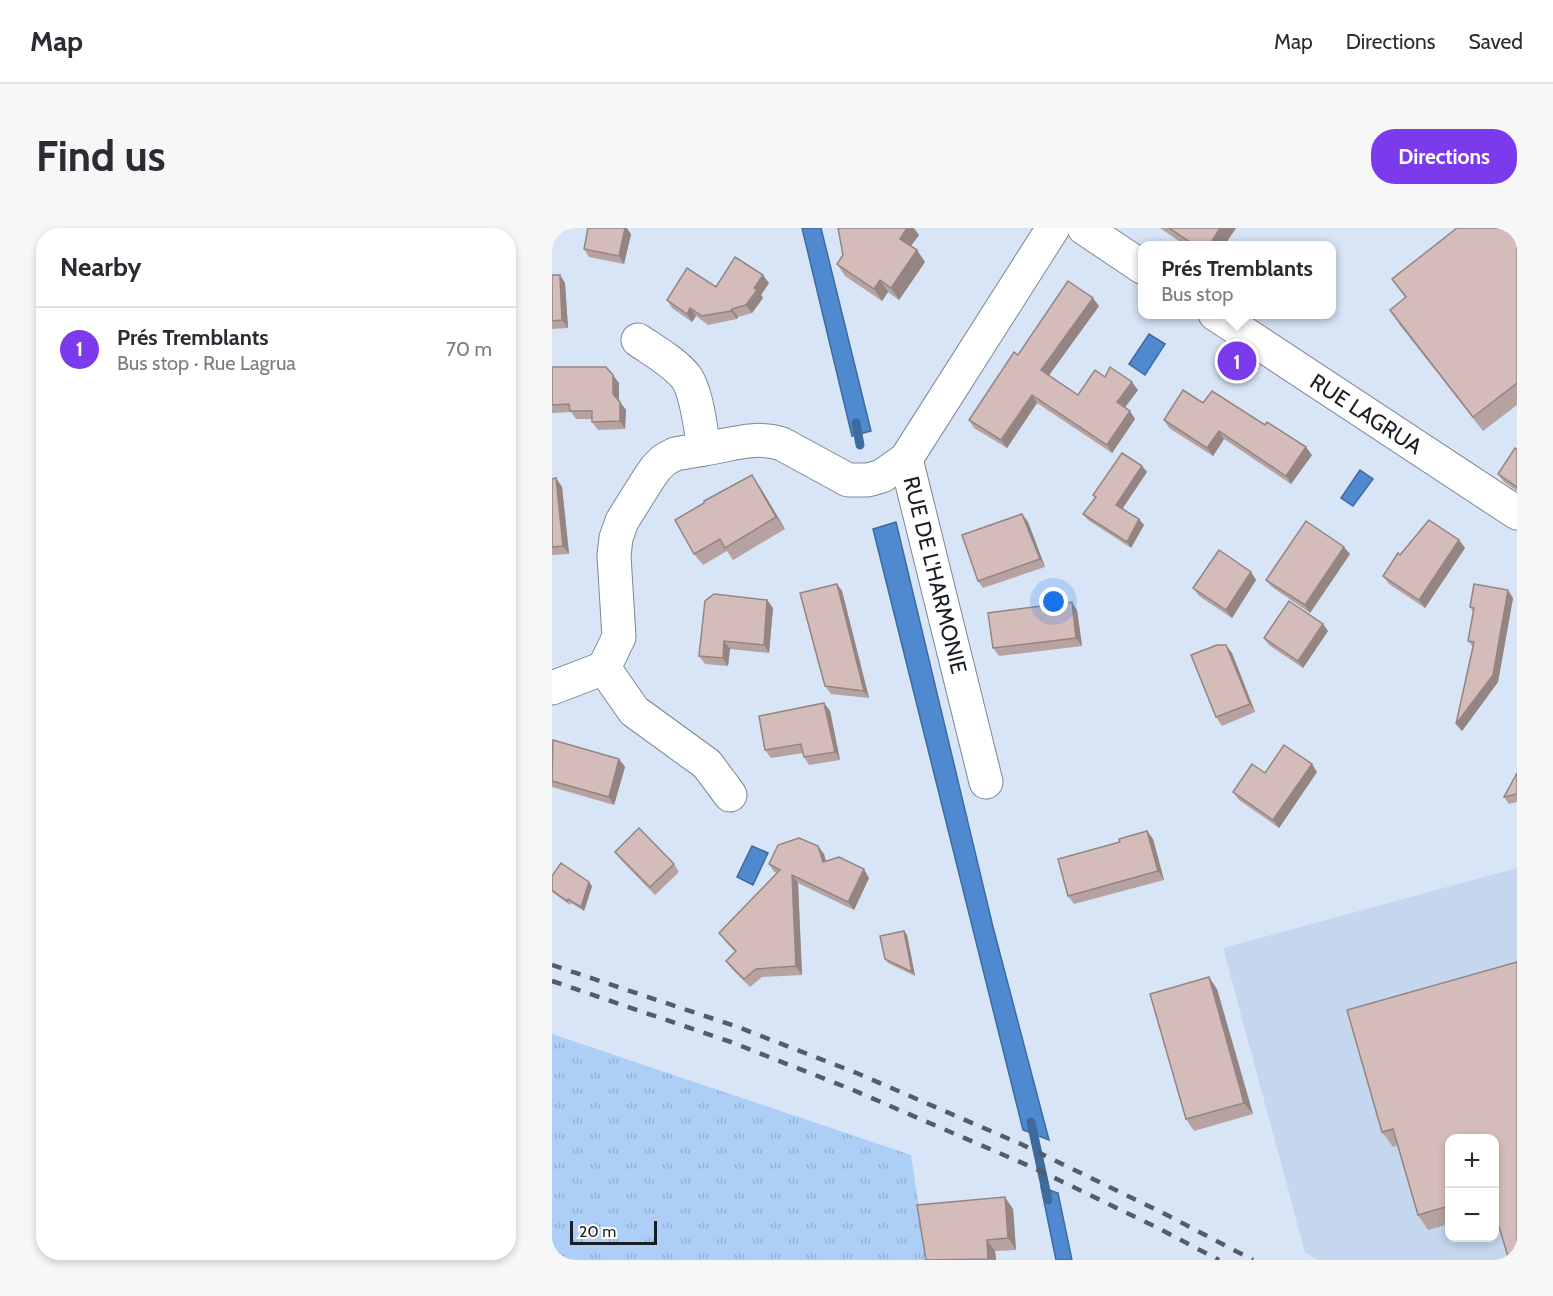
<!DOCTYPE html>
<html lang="en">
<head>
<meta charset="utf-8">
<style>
	body { margin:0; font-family:Cabin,sans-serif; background:#f7f7f7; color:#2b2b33 }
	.controls { position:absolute; right:18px; bottom:18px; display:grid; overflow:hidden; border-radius:12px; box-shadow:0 3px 9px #0003 }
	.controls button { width:54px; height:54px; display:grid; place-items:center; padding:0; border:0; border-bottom:2px solid #e1e1e2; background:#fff; color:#2b2b33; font:30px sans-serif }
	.scale { position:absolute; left:18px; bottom:15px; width:87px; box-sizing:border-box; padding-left:6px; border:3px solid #191e24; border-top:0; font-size:16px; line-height:21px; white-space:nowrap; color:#191e24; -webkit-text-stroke:4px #fff; paint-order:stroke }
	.you { position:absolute; left:502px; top:374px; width:21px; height:21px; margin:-15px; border:4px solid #fff; border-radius:50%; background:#1a73e8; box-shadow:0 0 0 9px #1a73e833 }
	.badge { display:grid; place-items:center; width:39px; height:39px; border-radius:50%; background:#7c3aed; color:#fff; font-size:20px; font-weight:700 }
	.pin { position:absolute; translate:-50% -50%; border:3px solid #fff; box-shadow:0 2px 6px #0006 }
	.popup { position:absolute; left:586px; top:13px; width:198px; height:78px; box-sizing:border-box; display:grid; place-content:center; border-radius:12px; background:#fff; filter:drop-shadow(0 2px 4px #0005); font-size:20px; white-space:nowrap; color:#7c7c81 }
	.popup b { font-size:22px; color:#2b2b33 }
	.popup::after { content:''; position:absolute; left:50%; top:100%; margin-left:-12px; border:12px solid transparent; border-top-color:#fff }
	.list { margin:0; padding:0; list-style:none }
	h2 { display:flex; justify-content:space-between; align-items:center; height:78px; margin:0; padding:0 24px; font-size:26px }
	h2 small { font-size:20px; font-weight:400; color:#7c7c81 }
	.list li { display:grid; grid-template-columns:39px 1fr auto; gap:18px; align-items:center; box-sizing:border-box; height:84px; padding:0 24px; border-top:2px solid #e1e1e2 }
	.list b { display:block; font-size:22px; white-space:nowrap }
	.list p { margin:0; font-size:20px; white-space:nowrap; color:#7c7c81 }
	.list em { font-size:20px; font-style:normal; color:#7c7c81 }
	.map { position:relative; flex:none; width:965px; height:1032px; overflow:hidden; border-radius:24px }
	header { display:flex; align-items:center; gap:36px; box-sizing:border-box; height:84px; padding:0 30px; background:#fff; border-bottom:2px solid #e1e1e2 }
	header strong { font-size:28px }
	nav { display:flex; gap:33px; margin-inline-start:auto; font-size:21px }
	.intro { display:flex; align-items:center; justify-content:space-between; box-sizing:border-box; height:144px; padding:0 36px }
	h1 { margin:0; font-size:42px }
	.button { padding:15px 27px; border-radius:24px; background:#7c3aed; color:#fff; font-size:21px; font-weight:700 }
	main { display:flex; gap:36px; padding:0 36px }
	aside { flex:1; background:#fff; border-radius:24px; box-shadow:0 3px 9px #0003 }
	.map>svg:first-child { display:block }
	.built { fill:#c4d7ee; fill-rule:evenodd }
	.grass { fill:url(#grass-tufts) }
	.water { fill:#4f8ad1; stroke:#3f6a9d; stroke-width:1.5 }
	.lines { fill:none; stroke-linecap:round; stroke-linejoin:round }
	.stream { stroke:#3f6a9d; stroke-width:9 }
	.minor-casing { stroke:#7b8897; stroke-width:35 }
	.minor { stroke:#fff; stroke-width:33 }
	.rail { stroke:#545c65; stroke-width:4.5; stroke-dasharray:10 10; stroke-linecap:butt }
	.wall { fill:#b6a2a0 }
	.shaded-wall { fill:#948482 }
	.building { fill:#d4bcba; stroke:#948482; stroke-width:1.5 }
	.labels { text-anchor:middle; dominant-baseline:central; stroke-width:4.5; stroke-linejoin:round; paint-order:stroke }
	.street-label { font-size:22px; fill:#191e24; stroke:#fff }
</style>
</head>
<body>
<header>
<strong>Map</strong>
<nav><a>Map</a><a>Directions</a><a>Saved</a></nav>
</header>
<div class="intro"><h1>Find us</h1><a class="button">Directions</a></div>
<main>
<aside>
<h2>Nearby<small></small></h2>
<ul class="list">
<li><span class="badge">1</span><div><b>Prés Tremblants</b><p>Bus stop · Rue Lagrua</p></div><em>70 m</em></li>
</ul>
</aside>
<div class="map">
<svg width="965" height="1032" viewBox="0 0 965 1032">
	<defs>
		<pattern id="grass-tufts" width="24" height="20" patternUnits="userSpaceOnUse" patternTransform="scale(1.5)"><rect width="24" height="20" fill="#accef7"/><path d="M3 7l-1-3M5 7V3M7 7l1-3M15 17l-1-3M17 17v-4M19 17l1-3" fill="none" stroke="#93b0d4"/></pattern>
	</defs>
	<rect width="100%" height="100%" fill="#d7e5f7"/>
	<!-- built -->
	<path class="built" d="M965,640V1032H765L753,1024L671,720ZM897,910H942V1010H897Z"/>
	<!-- grass -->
	<polygon class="grass" points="0,806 359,927 375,1032 0,1032"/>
	<!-- water -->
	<g class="water">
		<polygon points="250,0 269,0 319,203 300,208"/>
		<polygon points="597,106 613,116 593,147 577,136"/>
		<polygon points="808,242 821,251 801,278 789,270"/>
		<polygon points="344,294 441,699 497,912 471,902 321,301"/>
		<polygon points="200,618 216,625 201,657 185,649"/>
		<polygon points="489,959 506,965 520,1032 504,1032"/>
	</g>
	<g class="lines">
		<!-- stream -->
		<g class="stream">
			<polyline points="304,195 308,217"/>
			<polyline points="479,894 496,972"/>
		</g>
		<defs>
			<g id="minor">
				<polyline points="532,0 590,39"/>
				<polyline points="663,86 965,285"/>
				<path d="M86,112C102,123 122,134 134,149C145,164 149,203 152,221C178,217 205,207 230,216L296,252H316L330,248L354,231L501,0"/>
				<polyline points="354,231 434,554"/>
				<polyline points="52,440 67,409 62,328 64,310 70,293 97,250 104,240 112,232 123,226 152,221"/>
				<polyline points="0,460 52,440 82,483 155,536 178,567"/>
			</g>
		</defs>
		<!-- minor casing -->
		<use href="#minor" class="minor-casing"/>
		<!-- minor -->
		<use href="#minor" class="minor"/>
		<!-- rail -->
		<g class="rail">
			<polyline points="0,737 186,799 307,846 471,917 613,986 701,1032"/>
			<polyline points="0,753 179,814 301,862 482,940 604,999 667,1032"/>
		</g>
	</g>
	<!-- wall -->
	<g class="wall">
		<polygon points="608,0 684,0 672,18 634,18"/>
		<polygon points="965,0 965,177 931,203 847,96 838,82 853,69 840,51"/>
		<polygon points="79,6 72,36 37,29 32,21"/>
		<polygon points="367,7 359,18 373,34 347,72 336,64 330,73 293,48 285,36"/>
		<polygon points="0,47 13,55 16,100 0,101"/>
		<polygon points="217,55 209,67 211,70 200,85 186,89 185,91 156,97 144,88 140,94 120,80 115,72 164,59"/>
		<polygon points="547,78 497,147 526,167 553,149 586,162 573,179 583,191 560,225 485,175 455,220 422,200 417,192 466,127"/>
		<polygon points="0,139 67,155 67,173 74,182 73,201 46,202 40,194 40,191 24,191 19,184 0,185"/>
		<polygon points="651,175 760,227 739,256 672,211 661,228 617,200 612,192"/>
		<polygon points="965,221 965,263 952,254 946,246"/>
		<polygon points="590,238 595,244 570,280 587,291 592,297 579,320 536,292 531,286 543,270 541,267"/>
		<polygon points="4,250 10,259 17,326 0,327 0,251"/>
		<polygon points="208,259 233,301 181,332 175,323 151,337 142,326"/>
		<polygon points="470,286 476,294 493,339 431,360 426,353"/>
		<polygon points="907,312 913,320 873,380 837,356 831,348 848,327"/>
		<polygon points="798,326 758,385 720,359 714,352"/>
		<polygon points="699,344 704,352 680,390 647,368 641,360"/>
		<polygon points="290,363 317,470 279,466 273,458"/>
		<polygon points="961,370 946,454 910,503 904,496 921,419 916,413 922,385 918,379"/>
		<polygon points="215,372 221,380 217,425 178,421 176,438 153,436 147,428"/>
		<polygon points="525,382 530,418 447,428 441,420"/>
		<polygon points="776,403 751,440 717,417 712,410"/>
		<polygon points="680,425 703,484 670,498 664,489"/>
		<polygon points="272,475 278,483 288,532 257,537 252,529 251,525 219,530 213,522"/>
		<polygon points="0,515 67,531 73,539 62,577 0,559"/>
		<polygon points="765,544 727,600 687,572 681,564"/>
		<polygon points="965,545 965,574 957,576 952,569"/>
		<polygon points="595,603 601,611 612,652 522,676 516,668 568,614"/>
		<polygon points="266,618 272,626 274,633 317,650 302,682 246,655 250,747 210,749 198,759 180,741 174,733 183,724 173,713 167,705 225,645 222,644 217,636"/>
		<polygon points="63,624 122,636 127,644 103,667 69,632"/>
		<polygon points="0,648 40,658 32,683 19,675 18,677 0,664"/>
		<polygon points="352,703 355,707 363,748 336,735 333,731"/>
		<polygon points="665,761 701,886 642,903 634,891"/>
		<polygon points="795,782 942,910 897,910 897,996 876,1002 866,987 846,917 841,919 830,904"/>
		<polygon points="461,981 464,1022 443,1023 444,1032 374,1032"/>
	</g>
	<!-- shaded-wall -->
	<g class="shaded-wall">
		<polygon points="73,0 75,0 79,6 72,36 67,28"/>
		<polygon points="355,0 362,0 367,7 356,22 348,11"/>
		<polygon points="668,0 684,0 672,18 657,18"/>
		<polygon points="365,22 373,34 347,72 339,60"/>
		<polygon points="8,47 13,55 16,100 10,92"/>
		<polygon points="211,47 217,55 209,67 211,70 200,85 194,77 202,60"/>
		<polygon points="328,52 336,64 330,73 322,61"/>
		<polygon points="541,70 547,78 495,150 489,142"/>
		<polygon points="138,80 144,88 140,94 135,86"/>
		<polygon points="180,81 186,89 185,91 179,83"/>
		<polygon points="61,147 67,155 67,174 61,166"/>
		<polygon points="580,154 586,162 571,182 565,174"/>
		<polygon points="480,167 485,175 455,220 449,212"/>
		<polygon points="68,174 74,182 73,201 68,193"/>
		<polygon points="578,183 583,191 560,225 555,217"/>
		<polygon points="667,203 672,211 661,228 655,220"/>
		<polygon points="754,219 760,227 739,256 734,248"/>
		<polygon points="590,238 595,244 569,283 564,277"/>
		<polygon points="200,247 208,259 233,301 224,289"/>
		<polygon points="4,250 10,259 17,326 11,318"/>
		<polygon points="470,286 476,294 493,339 488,331"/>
		<polygon points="587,291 592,297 579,320 575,314"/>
		<polygon points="907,312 913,320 873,380 867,372"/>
		<polygon points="792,319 798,326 758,385 753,377"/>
		<polygon points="699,344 704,352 680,390 674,382"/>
		<polygon points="285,356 290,363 317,470 312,463"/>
		<polygon points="956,362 961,370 946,454 910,503 904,496"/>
		<polygon points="215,372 221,380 217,425 212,417"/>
		<polygon points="520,374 525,382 530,418 524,410"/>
		<polygon points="771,396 776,403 751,440 746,433"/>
		<polygon points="172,413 178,421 176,438 171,430"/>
		<polygon points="674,417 680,425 703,484 698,476"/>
		<polygon points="272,475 278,483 288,532 283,524"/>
		<polygon points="67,531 73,539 62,577 57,569"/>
		<polygon points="760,536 765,544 727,600 721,592"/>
		<polygon points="595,603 601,611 612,652 606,643"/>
		<polygon points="266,618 272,626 276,643 271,634"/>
		<polygon points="312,641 317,650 302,682 296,674"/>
		<polygon points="240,647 246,655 250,747 244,738"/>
		<polygon points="37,654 40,658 32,683 29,679"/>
		<polygon points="352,703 355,707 363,748 360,744"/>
		<polygon points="657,749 665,761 701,886 692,875"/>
		<polygon points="453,969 461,981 464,1022 456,1010"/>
		<polygon points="435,1012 443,1023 444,1032 436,1031"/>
	</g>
	<!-- building -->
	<g class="building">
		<polygon points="36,0 73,0 67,28 32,21"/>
		<polygon points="286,0 355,0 348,11 365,22 339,60 328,52 322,61 285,36 291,27"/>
		<polygon points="617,0 668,0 657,18 644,18"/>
		<polygon points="905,0 965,0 965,155 921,189 838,82 854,69 840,51"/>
		<polygon points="183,29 211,47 202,60 205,62 194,77 180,81 179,83 150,88 138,80 135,86 115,72 135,40 164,59"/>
		<polygon points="0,47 8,47 10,92 0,93"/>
		<polygon points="516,53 541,70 489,142 526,167 543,142 553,149 558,139 580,154 565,174 578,183 555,217 480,167 449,212 417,192 462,124 466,127"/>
		<polygon points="0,139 54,139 61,147 61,166 68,174 68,193 40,194 40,183 18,183 17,176 0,177"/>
		<polygon points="631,162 651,175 660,163 713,197 715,194 754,219 734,248 667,203 655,220 612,192"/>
		<polygon points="963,220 965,221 965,259 946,246"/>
		<polygon points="570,225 590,238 564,277 587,291 575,314 531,286 544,269 541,267"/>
		<polygon points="200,247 224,289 173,320 168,311 142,326 123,292 152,275 152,273"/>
		<polygon points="4,250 11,318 0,319 0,251"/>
		<polygon points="470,286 488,331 426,353 410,307"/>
		<polygon points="877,292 907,312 867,372 831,348 846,325 848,327"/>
		<polygon points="754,293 792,319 753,377 714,352"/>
		<polygon points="667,322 699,344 674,382 641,360"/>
		<polygon points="285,356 312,463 273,458 248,365"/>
		<polygon points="922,356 956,362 941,447 904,496 922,414 916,413 922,380 918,379"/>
		<polygon points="162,366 215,372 212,417 172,413 171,430 147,428 153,373"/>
		<polygon points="737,373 771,396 746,433 712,410"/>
		<polygon points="520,374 524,410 441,420 436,385"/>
		<polygon points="665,417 674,417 698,476 664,489 639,427"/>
		<polygon points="272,475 283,524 252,529 249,516 213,522 207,488"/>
		<polygon points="1,512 67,531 57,569 0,553"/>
		<polygon points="732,517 760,536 721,592 681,564 700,536 713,545"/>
		<polygon points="965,545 965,566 952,569"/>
		<polygon points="87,600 122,636 98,659 63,624"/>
		<polygon points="595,603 606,643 516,668 506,631 568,614 567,611"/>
		<polygon points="247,610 266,618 271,634 287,629 312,641 296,674 240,647 244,738 204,741 192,751 174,733 184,723 167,705 228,642 217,636 226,617"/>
		<polygon points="9,635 37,654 29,679 16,671 15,673 0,662 0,648"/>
		<polygon points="352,703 360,744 333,731 328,708"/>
		<polygon points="965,734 965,1032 957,1032 942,982 942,910 897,910 897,978 866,987 841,901 830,904 795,782"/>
		<polygon points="657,749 692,875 634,891 598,766"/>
		<polygon points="453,969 456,1010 435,1012 436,1031 374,1032 365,977"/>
	</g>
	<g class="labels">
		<!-- street labels -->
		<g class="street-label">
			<text transform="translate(814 186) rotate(33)">RUE LAGRUA</text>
			<text transform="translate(383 347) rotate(76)">RUE DE L'HARMONIE</text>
		</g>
	</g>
</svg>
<div class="controls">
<button>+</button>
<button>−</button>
</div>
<div class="scale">20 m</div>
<div class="you"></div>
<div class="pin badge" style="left:685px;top:133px">1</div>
<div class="popup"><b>Prés Tremblants</b>Bus stop</div>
</div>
</main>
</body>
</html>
